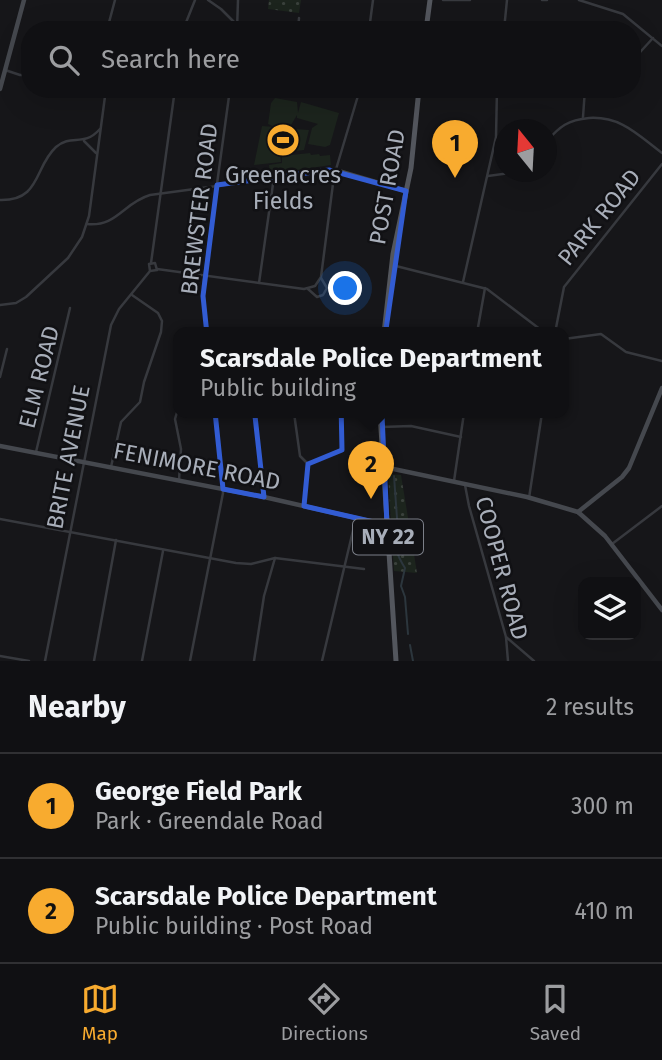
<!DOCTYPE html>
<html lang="en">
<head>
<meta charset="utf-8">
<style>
	body { margin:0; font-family:"Fira Sans",sans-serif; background:#19191c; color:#f1f3f6 }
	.controls { position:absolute; right:21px; bottom:21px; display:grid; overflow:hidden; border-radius:14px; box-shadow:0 7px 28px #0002 }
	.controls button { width:63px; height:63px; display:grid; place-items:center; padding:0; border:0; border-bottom:2px solid #303033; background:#101013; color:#f1f3f6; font:35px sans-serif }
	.compass { position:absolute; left:494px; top:119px; width:63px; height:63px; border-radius:50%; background:#101013; box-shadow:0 7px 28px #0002; rotate:342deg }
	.you { position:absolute; left:346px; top:289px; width:24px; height:24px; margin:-18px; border:5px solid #fff; border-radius:50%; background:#1a73e8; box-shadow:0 0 0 10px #1a73e833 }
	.badge { display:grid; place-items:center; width:46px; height:46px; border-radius:50%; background:#f8ab2f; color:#111; font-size:23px; font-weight:700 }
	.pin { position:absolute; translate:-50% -58px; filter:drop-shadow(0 2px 4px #0008) }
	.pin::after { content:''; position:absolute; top:37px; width:24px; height:21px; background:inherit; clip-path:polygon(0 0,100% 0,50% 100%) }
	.popup { position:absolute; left:173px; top:327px; width:396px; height:91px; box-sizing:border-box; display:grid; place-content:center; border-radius:14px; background:#101013; filter:drop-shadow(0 2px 5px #0005); font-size:23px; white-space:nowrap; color:#9c9da0 }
	.popup b { font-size:26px; color:#f1f3f6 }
	.popup::after { content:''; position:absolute; left:50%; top:100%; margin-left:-14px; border:14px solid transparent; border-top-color:#101013 }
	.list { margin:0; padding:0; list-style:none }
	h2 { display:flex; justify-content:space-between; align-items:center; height:91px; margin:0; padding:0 28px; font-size:30px }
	h2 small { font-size:23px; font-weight:400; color:#9c9da0 }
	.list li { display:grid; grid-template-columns:46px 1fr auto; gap:21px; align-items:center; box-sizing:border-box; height:105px; padding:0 28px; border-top:2px solid #303033 }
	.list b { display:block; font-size:26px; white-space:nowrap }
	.list p { margin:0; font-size:23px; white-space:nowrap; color:#9c9da0 }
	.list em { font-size:23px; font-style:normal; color:#9c9da0 }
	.icon { flex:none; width:38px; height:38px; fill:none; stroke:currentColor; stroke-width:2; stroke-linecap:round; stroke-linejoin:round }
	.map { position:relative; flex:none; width:662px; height:661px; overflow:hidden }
	.search { position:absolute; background:#101013; box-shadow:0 7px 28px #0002; left:21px; right:21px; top:21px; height:77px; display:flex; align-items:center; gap:18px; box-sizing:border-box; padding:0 24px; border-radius:28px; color:#9c9da0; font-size:26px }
	.sheet { height:301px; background:#101013 }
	nav { display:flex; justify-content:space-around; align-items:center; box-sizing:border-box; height:98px; border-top:2px solid #303033; background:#101013; font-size:19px; color:#9c9da0 }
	nav a { display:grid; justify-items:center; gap:4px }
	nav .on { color:#f8ab2f }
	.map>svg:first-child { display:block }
	.grass { fill:#1c241d }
	.park { fill:url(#park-dots) }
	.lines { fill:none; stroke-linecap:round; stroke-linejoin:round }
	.stream { stroke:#2c363d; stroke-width:2 }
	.street { stroke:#37393e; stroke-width:2.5 }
	.secondary { stroke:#45484e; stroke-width:4.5 }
	.primary { stroke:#53565d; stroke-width:5 }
	.marked { fill:none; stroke:#325cd3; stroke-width:5; stroke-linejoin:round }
	.labels { text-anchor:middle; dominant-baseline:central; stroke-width:5; stroke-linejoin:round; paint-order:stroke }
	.shield { fill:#111114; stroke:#7b7f88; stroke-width:2 }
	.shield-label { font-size:21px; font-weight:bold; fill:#a8aeb9 }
	.poi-label { font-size:23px; fill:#a8aeb9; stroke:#111114 }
	.street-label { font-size:23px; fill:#a8aeb9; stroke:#111114 }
</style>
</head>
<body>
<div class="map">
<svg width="662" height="661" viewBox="0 0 662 661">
	<defs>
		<pattern id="park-dots" width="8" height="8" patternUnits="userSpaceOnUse" patternTransform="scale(1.75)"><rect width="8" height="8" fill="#1c241d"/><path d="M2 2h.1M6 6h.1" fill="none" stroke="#3a413c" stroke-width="1.8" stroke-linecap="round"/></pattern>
	</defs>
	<rect width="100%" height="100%" fill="#161619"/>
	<!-- grass -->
	<g class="grass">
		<polygon points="275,98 297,102 298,113 301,102 339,113 330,145 325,147 308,144 312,128 318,124 297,118 297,115 291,125 282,128 309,130 304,150 280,153 281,162 254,165 262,126 275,127 268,124 271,103"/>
		<polygon points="310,153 311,155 319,154 320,156 330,155 331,165 270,174 269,165 282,163 282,156"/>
	</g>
	<!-- park -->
	<g class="park">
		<polygon points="269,0 301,0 299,13 268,9"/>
		<polygon points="388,474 401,475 417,573 394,571"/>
	</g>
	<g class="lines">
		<!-- stream -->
		<g class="stream">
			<path d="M394,476L398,532C392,545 398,557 405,568L401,586L405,597L408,634"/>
			<polyline points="410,645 413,661"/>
		</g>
		<!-- street -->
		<g class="street">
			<polyline points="208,0 221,9 242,30"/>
			<polyline points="443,0 470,0"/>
			<polyline points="542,0 547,0"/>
			<polyline points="579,0 623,14 662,46"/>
			<polyline points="107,30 115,0"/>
			<polyline points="183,30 195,0"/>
			<polyline points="237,30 238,0"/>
			<polyline points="298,30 299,18"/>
			<polyline points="369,30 373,0"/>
			<polyline points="504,30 507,0"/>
			<polyline points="632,61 653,38"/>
			<polyline points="5,70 20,75 30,75"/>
			<polyline points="391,89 418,97"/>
			<polyline points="583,117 585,89"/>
			<polyline points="84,141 96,153"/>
			<path d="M546,142C560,126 568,120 589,118C621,116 638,135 662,153"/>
			<polyline points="488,176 518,172"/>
			<path d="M0,200C41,201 34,167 56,147C72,133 83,148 100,129"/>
			<path d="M87,224C117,227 123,203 150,195L335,170"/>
			<polyline points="151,263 175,89"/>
			<polyline points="392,265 487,289 545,333"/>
			<polyline points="157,269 304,289 315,286 321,277 334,176 360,89"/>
			<polyline points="463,282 496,137 497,89"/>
			<polyline points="259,283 274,177"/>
			<polyline points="308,289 317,297 323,295 327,288 321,278"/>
			<polyline points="0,305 16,303 26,297 68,258 82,237 89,216 106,89"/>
			<polyline points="206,333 203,286 230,89"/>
			<polyline points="477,333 485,288"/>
			<polyline points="555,333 564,287 662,164"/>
			<polyline points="564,339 601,334 626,352 662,361"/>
			<polyline points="0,377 7,349"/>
			<polyline points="178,409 175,419 181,449 179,480"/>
			<polyline points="255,413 264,497"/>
			<polyline points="294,413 300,456 308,464 304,506"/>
			<polyline points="381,427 411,426 461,437"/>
			<polyline points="36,452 70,308"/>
			<polyline points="308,464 340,450 342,446 340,413"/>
			<polyline points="111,467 121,422 140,402 144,382 161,332 162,321 158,313 132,295"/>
			<polyline points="454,481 464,413"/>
			<polyline points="465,485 469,506 506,637 508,661"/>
			<polyline points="529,498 542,413"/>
			<polyline points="0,519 236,563 251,564 275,558 364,569"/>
			<polyline points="612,544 662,506"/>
			<polyline points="506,637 534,661"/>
			<polyline points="0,656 29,661"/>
			<polyline points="45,661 111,325 119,309 150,271 149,264 155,263 157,270 150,271"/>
			<polyline points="94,661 116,540"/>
			<polyline points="142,661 163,551"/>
			<polyline points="190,661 223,493 215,413"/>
			<polyline points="254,661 264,596 275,558"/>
			<polyline points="322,661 356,518"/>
		</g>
		<!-- secondary -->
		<g class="secondary">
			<polyline points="0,89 24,0"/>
			<polyline points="335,170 406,191"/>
			<polyline points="0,446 264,497 387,525"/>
			<polyline points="384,467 527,497 578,512 605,536 662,610"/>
			<polyline points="578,512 622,477 629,468 662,388"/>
		</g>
		<!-- primary -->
		<g class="primary">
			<polyline points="426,30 430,0"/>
			<polyline points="384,333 393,254 411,168 419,89"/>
			<polyline points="380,413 396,661"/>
		</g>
	</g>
	<!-- marked area -->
	<path class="marked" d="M329,170L406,191L380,371L387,525L304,506L308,464L342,450L340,355L246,335L264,497L223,489L203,296L217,185Z"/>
	<!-- icons -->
	<defs>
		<symbol id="stadium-disc" viewBox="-11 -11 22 22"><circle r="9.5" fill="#f8ab2f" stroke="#111114"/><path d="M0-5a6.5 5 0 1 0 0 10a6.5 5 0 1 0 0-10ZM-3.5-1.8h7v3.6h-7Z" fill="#111"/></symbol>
	</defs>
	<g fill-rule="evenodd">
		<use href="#stadium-disc" x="264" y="121" width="38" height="38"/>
	</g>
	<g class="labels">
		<!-- shield labels -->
		<rect class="shield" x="353" y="519.5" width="70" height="35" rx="5"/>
		<g class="shield-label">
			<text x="388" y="537">NY 22</text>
		</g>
		<!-- poi labels -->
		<g class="poi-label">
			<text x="283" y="175">Greenacres<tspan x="283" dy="26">Fields</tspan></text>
		</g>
		<!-- street labels -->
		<g class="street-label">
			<text transform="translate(387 187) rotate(-80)">POST ROAD</text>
			<text transform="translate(199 209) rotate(-83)">BREWSTER ROAD</text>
			<text transform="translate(599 217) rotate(-51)">PARK ROAD</text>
			<text transform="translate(39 377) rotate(-76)">ELM ROAD</text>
			<text transform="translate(68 457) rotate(-79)">BRITE AVENUE</text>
			<text transform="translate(197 466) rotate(11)">FENIMORE ROAD</text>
			<text transform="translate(502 568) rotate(75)">COOPER ROAD</text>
		</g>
	</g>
</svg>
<div class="controls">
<button><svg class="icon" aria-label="layers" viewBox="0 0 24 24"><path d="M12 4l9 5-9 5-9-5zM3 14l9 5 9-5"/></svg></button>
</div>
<svg class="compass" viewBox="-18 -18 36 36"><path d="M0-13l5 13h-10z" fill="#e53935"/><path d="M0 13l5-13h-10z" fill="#9c9da0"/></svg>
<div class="you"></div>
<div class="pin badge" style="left:455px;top:178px">1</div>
<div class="pin badge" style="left:371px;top:499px">2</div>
<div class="popup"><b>Scarsdale Police Department</b>Public building</div>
<div class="search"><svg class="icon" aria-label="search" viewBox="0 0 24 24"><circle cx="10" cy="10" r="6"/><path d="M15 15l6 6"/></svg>Search here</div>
</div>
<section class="sheet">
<h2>Nearby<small>2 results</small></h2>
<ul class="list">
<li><span class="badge">1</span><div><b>George Field Park</b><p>Park · Greendale Road</p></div><em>300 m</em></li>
<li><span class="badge">2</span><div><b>Scarsdale Police Department</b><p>Public building · Post Road</p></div><em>410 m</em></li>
</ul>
</section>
<nav>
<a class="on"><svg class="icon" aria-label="map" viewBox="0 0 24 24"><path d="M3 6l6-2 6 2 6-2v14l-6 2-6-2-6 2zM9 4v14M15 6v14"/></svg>Map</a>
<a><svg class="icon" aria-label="directions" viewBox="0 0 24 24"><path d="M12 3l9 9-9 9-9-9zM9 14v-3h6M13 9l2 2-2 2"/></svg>Directions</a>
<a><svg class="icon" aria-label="saved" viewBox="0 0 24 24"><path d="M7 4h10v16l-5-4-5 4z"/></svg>Saved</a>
</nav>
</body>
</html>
